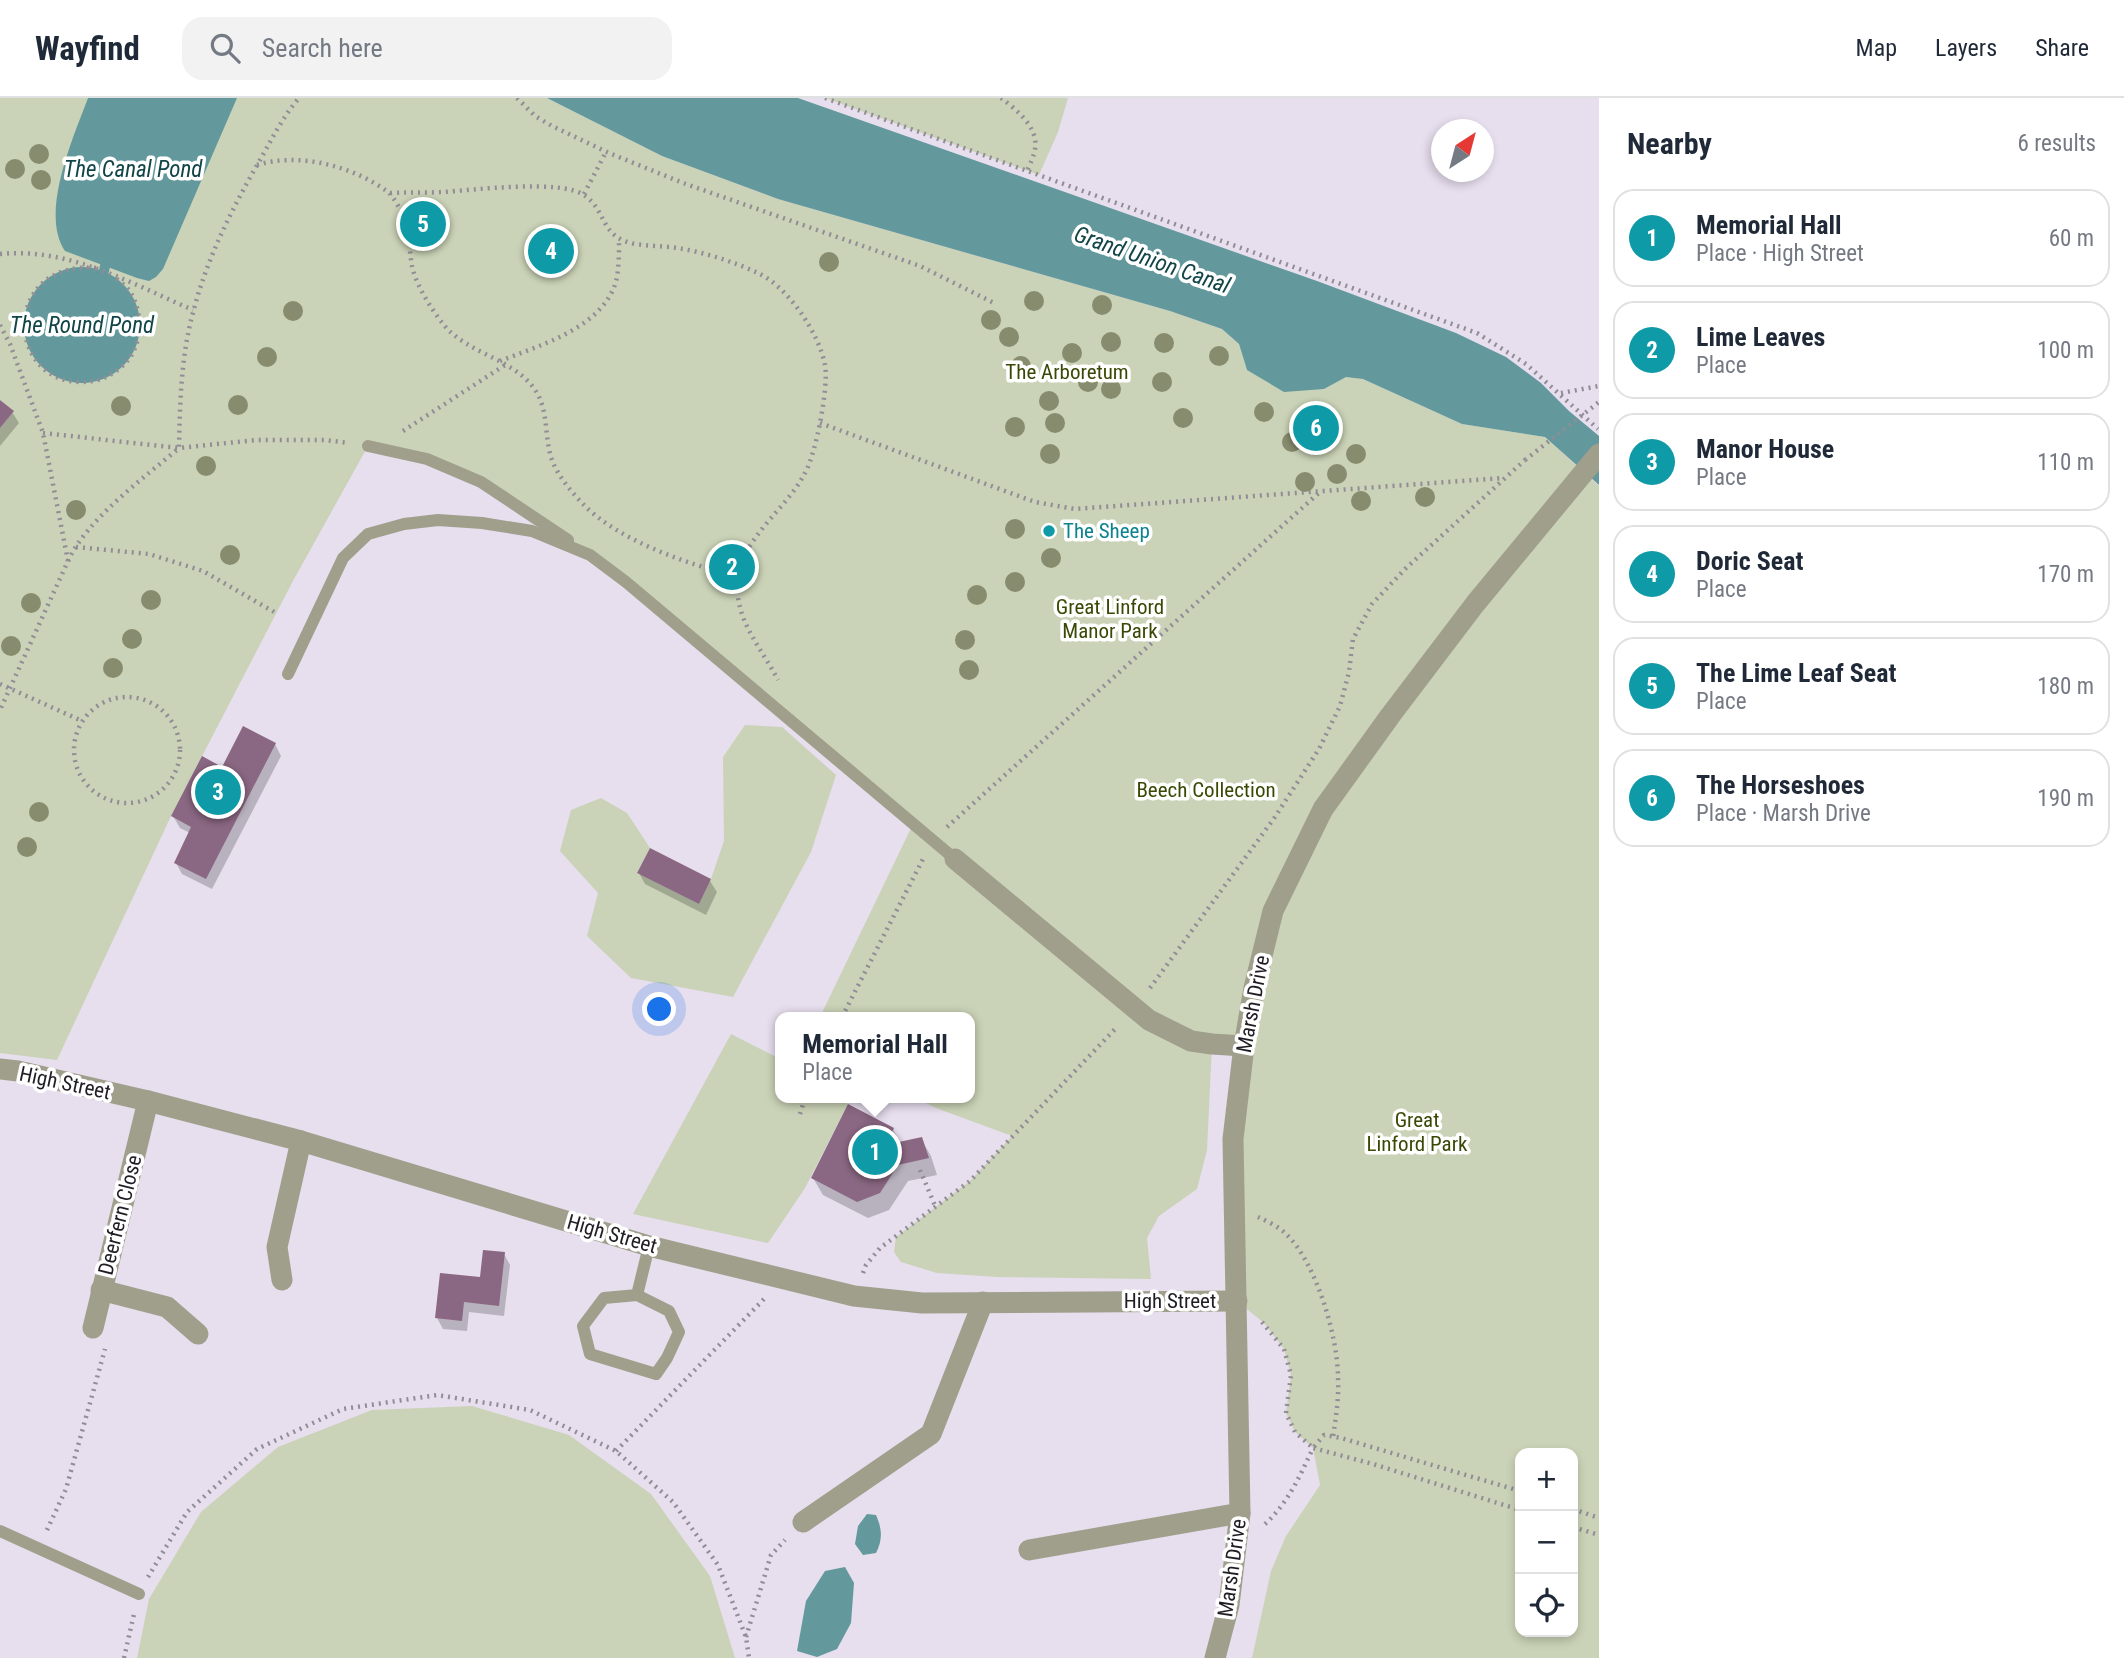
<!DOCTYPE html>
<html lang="en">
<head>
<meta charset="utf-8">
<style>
	body { margin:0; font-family:"Roboto Condensed",sans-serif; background:#f2f2f3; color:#1f2937 }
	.controls { position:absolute; right:21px; bottom:21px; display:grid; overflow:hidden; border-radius:14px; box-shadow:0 4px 10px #0003 }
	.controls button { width:63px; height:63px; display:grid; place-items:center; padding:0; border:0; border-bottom:2px solid #e0e1e3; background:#fff; color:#1f2937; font:35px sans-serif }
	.compass { position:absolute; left:1431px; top:21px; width:63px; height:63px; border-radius:50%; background:#fff; box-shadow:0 4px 10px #0003; rotate:36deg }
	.you { position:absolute; left:660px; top:912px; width:24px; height:24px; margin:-18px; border:5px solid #fff; border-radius:50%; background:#1a73e8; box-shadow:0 0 0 10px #1a73e833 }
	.badge { display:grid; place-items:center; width:46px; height:46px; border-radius:50%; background:#0b8043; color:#fff; font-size:23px; font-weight:700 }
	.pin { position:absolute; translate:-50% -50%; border:4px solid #fff; box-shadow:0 2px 7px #0006 }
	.popup { position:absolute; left:775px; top:914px; width:200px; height:91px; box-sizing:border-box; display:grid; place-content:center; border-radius:14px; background:#fff; filter:drop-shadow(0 2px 5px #0005); font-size:23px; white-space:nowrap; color:#747a83 }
	.popup b { font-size:26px; color:#1f2937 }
	.popup::after { content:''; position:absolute; left:50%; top:100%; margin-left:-14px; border:14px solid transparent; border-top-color:#fff }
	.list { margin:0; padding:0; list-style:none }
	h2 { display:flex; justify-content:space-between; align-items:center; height:91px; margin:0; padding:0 28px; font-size:30px }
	h2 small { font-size:23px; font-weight:400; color:#747a83 }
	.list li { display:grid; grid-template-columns:46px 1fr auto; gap:21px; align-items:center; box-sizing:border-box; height:98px; margin:0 14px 14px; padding:0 14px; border:2px solid #e0e1e3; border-radius:21px }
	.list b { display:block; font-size:26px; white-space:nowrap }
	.list p { margin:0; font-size:23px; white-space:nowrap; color:#747a83 }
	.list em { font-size:23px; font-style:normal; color:#747a83 }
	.icon { flex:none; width:38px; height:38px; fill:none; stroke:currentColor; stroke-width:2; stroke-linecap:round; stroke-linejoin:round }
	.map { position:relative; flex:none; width:1599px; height:1560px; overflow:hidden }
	header { display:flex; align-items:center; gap:42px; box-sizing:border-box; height:98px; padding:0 35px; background:#fff; border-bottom:2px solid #e0e1e3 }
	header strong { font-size:33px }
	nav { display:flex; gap:38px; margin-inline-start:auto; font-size:24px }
	.search { width:490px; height:63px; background:#f2f2f3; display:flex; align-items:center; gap:18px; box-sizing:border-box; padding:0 24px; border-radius:21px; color:#747a83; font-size:26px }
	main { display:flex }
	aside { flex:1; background:#fff }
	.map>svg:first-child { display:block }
	.green { fill:#cad3b7; fill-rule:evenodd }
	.water { fill:#63999d }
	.shadow { fill:#0003 }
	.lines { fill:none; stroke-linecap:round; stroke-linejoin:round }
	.stream { stroke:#63999d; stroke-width:10 }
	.building { fill:#8a6782 }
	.path { stroke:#928c97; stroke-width:4.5; stroke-dasharray:2 5; stroke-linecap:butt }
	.lane { stroke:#a09f8c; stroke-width:12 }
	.street { stroke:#a09f8c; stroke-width:21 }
	.path-bridge { stroke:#928c97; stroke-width:4.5; stroke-dasharray:2 5; stroke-linecap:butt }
	.tree { fill:#888c6e }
	.culture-dot { fill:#0f9aa8; stroke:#fff; stroke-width:2.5 }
	.labels { text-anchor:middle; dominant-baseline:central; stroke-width:7; stroke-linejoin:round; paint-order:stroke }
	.park-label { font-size:21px; fill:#3a4805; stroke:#fff }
	.culture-label { font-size:21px; fill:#0d838f; stroke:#fff; text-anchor:start }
	.street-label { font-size:21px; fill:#201d23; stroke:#fff }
	.water-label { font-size:23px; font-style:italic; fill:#124548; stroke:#fff }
</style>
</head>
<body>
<header>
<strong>Wayfind</strong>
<div class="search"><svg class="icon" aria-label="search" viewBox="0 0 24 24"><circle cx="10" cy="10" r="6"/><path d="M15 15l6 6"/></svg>Search here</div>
<nav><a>Map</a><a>Layers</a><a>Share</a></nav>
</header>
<main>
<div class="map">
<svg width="1599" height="1560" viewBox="0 0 1599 1560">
	<rect width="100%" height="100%" fill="#e7deee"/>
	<!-- green -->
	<g class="green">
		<path d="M0,0H547L662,58L778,101L1170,213L1222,231L1239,246L1247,272L1324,291L1346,278L1363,281L1462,326L1545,339L1599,388V1560H1252L1271,1473L1286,1438L1320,1387L1313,1350L1295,1334L1286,1315L1291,1277L1284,1251L1264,1225L1237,1203L1243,948L1212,947L1207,1052L1197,1091L1159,1118L1147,1140L1151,1181L997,1179L937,1175L901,1164L894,1154L896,1139L970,1083L1012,1038L936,1010L916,1000H970V919H820L913,726L590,457L481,384L368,348L293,483L171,718L57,962L0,955V330L14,313L0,302ZM1520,1355H1573V1534H1520Z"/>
		<polygon points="825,0 1068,0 1058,34 1039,77"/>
		<polygon points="745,627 782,629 836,677 811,754 733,899 631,880 587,838 598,795 560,753 571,712 601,700 627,715 650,750 637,775 699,806 711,781 724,743 723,659"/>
		<polygon points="731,936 780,961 780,1000 835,1000 848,1006 805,1090 768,1145 633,1116"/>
		<polygon points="472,1308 569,1337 651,1396 710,1478 735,1560 137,1560 149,1501 201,1414 278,1349 372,1312"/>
	</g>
	<!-- water -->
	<g class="water">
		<path d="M88,0H237L163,171L156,179L149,183L137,180L65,153C39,115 74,38 88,0Z"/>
		<polygon points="547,0 798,0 1317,183 1456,235 1506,259 1541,285 1569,313 1599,338 1599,387 1545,339 1462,326 1363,281 1346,279 1324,291 1284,294 1247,272 1239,246 1222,231 1170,213 778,101 662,58"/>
		<circle cx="82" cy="227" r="58"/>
		<path d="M867,1416L876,1417C882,1431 883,1441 876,1455L863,1457L855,1446L858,1428Z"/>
		<polygon points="845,1469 854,1485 851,1525 837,1551 817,1559 797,1553 806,1503 825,1473"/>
	</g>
	<!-- shadow -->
	<g class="shadow">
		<polygon points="0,304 12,314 19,325 0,348"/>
		<polygon points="275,646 281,658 212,791 182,776 176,765 190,735 180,730 173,718 223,671"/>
		<polygon points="650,752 710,783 717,794 706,817 645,786 639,775"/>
		<polygon points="893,1031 901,1046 921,1041 931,1058 937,1077 908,1083 889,1112 868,1120 823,1097 813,1080"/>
		<polygon points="504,1156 510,1167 504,1218 469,1214 467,1233 443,1231 437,1220 482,1181"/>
	</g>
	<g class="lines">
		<!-- stream -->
		<polyline class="stream" points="104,173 105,168"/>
	</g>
	<!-- building -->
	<g class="building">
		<polygon points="0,302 14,313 0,330"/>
		<polygon points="243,628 276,645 206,781 174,765 191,729 171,718 202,658 222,669"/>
		<polygon points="650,750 711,781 699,806 637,775"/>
		<polygon points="848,1006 894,1030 885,1047 922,1039 929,1060 898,1067 880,1095 857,1104 811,1080"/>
		<polygon points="483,1152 505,1154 499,1208 464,1204 462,1223 435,1220 440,1175 480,1179"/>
	</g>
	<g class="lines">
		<!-- path -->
		<g class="path">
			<polyline points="517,0 535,18 552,28 609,55 683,85 920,168 994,205"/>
			<polyline points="825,0 1477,235 1526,266 1598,331"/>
			<path d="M1001,0C1016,11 1039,30 1035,51C1034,58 1030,66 1027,73"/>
			<path d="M257,67C299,54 353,68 388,94C394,99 401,113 405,121C410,133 409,149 411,162C413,183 431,211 444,227C467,256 517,261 537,295C549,316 544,340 552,362C558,378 570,392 582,405C618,443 688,466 738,479"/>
			<path d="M390,95C408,94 425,95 443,94C473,92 561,81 584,97C607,112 599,139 635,146C649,148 663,148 677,150C704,154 734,164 758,175C788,189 819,235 825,267C829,288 816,356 805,375C786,412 743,438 738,481C733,520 761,549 778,582"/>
			<polyline points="584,96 606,54"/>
			<path d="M0,156C69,149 132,186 193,212"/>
			<path d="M96,170C2,162 5,284 81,284C96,284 108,280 120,270C143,252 145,216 129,192C125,187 118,182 113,178"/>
			<polyline points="0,227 10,246 43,335 68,463 0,612"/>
			<path d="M500,263C540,247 607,229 617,179C619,167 619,153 619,141"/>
			<polyline points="1561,295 1599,288"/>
			<polyline points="820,325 1035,404 1075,411 1503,380"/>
			<polyline points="403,333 505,267"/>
			<polyline points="43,335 179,350 256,342 325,342 349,345"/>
			<polyline points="76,449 149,456 203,473 276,515"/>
			<path d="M68,463C87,421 144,380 179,350C180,304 181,256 194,211C207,161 231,113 256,69C270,45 281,21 299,0"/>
			<polyline points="0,586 82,623"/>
			<circle cx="127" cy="652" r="53"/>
			<polyline points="947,729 1321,393"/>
			<polyline points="1150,890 1275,719 1319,651 1340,608 1349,574 1353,541 1372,506 1405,471 1525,362"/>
			<polyline points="842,919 923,761"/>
			<polyline points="800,1016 805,1000"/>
			<polyline points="920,1072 936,1110"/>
			<path d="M1258,1119C1267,1123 1279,1129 1286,1136C1316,1164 1338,1239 1338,1280C1339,1300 1336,1319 1333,1339"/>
			<polyline points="863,1175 866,1167 880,1150 970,1083 1117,929"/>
			<polyline points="1262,1224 1284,1251 1291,1277 1286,1315 1295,1334 1313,1350 1324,1337 1341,1340 1520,1393"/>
			<polyline points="616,1353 764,1201"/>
			<polyline points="1573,1411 1599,1420"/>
			<path d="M1265,1426C1288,1405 1300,1378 1313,1350L1373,1366L1520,1412"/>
			<polyline points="1573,1429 1599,1437"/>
			<polyline points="47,1432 66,1391 105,1251"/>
			<polyline points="148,1479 187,1414 257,1351 343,1311 437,1297 530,1312 616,1353 673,1404 718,1467 746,1539 749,1560"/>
			<polyline points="746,1539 771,1457 785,1442"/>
			<polyline points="124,1560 134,1516"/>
		</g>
		<!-- lane -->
		<g class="lane">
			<polyline points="368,348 427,361 481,384 568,442"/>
			<polyline points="288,576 343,460 368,436 404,426 438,422 482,425 532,433 590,457 626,484 955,761"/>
			<polyline points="637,1197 604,1200 583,1228 590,1256 656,1276 667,1260 679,1234 669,1213 637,1197 649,1148"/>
			<polyline points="0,1433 139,1496"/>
		</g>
		<!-- street -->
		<g class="street">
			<polyline points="955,761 1149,922 1191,943 1212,946 1244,948"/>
			<polyline points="0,971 18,973 148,1003 301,1043 649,1148 854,1198 922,1205 1237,1203"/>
			<polyline points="282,1182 277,1149 301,1043"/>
			<polyline points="101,1192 167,1209 198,1236"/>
			<polyline points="93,1230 148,1003"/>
			<polyline points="803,1424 931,1336 983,1204"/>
			<polyline points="1029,1452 1240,1415"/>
			<polyline points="1215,1560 1229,1507 1240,1415 1233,1041 1244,948 1254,890 1273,813 1323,711 1390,618 1475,506 1599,356"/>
		</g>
		<!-- path-bridge -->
		<polyline class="path-bridge" points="1525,362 1599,304"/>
	</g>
	<!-- trees -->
	<g class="tree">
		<circle cx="39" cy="56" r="10"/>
		<circle cx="15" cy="71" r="10"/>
		<circle cx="41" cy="82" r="10"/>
		<circle cx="829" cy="164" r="10"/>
		<circle cx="1034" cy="203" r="10"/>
		<circle cx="1102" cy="207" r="10"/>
		<circle cx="293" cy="213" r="10"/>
		<circle cx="991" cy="222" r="10"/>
		<circle cx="1009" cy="239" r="10"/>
		<circle cx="1111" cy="244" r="10"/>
		<circle cx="1164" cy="245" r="10"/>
		<circle cx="1072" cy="255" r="10"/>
		<circle cx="1219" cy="258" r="10"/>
		<circle cx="267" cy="259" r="10"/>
		<circle cx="1021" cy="268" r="10"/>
		<circle cx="1088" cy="284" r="10"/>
		<circle cx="1162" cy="284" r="10"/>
		<circle cx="1111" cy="291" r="10"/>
		<circle cx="1049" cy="303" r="10"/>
		<circle cx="238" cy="307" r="10"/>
		<circle cx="121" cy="308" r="10"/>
		<circle cx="1264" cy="314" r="10"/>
		<circle cx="1183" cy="320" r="10"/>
		<circle cx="1055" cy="325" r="10"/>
		<circle cx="1015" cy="329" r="10"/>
		<circle cx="1292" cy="344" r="10"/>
		<circle cx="1050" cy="356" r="10"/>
		<circle cx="1356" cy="356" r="10"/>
		<circle cx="206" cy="368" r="10"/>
		<circle cx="1337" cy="376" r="10"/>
		<circle cx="1305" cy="384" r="10"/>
		<circle cx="1425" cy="399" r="10"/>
		<circle cx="1361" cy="403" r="10"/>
		<circle cx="76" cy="412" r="10"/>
		<circle cx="1015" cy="431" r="10"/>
		<circle cx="230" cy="457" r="10"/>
		<circle cx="1051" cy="460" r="10"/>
		<circle cx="1015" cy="484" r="10"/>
		<circle cx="977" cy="497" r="10"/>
		<circle cx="151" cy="502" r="10"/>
		<circle cx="31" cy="505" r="10"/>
		<circle cx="132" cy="541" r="10"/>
		<circle cx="965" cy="542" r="10"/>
		<circle cx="11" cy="548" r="10"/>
		<circle cx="113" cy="570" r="10"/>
		<circle cx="969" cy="572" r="10"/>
		<circle cx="39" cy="714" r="10"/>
		<circle cx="27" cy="749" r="10"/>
	</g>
	<!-- markers -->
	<circle class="culture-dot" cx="1049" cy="433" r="7"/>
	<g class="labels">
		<!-- park labels -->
		<g class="park-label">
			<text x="1067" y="274">The Arboretum</text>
			<text x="1110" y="509">Great Linford<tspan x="1110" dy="24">Manor Park</tspan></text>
			<text x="1206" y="692">Beech Collection</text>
			<text x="1417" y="1022">Great<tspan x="1417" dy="24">Linford Park</tspan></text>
		</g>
		<!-- culture labels -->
		<g class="culture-label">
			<text x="1063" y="433">The Sheep</text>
		</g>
		<!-- street labels -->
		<g class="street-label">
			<text transform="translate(1253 906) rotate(-79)">Marsh Drive</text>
			<text transform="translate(65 985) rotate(12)">High Street</text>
			<text transform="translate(120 1117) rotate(-76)">Deerfern Close</text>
			<text transform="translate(612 1136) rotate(16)">High Street</text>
			<text x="1170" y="1203">High Street</text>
			<text transform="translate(1232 1470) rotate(-82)">Marsh Drive</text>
		</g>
		<!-- water labels -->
		<g class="water-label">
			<text x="133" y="71">The Canal Pond</text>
			<text transform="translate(1152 162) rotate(19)">Grand Union Canal</text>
			<text x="82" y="227">The Round Pond</text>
		</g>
	</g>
</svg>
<div class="controls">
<button>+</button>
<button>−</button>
<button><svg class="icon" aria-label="locate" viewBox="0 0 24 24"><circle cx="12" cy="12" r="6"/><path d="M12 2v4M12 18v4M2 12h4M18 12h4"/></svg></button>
</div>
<svg class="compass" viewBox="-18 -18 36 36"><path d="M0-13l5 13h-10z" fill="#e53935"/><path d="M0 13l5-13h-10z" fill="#747a83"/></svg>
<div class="you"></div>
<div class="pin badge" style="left:875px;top:1054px;background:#0f9aa8">1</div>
<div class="popup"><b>Memorial Hall</b>Place</div>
<div class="pin badge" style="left:732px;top:469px;background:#0f9aa8">2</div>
<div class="pin badge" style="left:218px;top:694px;background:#0f9aa8">3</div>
<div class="pin badge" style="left:551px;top:153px;background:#0f9aa8">4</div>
<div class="pin badge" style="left:423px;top:126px;background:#0f9aa8">5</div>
<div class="pin badge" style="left:1316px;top:330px;background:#0f9aa8">6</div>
</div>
<aside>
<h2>Nearby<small>6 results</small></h2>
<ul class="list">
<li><span class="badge" style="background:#0f9aa8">1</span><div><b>Memorial Hall</b><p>Place · High Street</p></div><em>60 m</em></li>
<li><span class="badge" style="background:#0f9aa8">2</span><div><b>Lime Leaves</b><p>Place</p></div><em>100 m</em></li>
<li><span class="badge" style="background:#0f9aa8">3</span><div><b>Manor House</b><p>Place</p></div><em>110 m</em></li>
<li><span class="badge" style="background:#0f9aa8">4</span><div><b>Doric Seat</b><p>Place</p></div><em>170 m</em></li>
<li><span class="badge" style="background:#0f9aa8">5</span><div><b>The Lime Leaf Seat</b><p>Place</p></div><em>180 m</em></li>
<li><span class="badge" style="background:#0f9aa8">6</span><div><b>The Horseshoes</b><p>Place · Marsh Drive</p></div><em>190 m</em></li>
</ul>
</aside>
</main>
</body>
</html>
